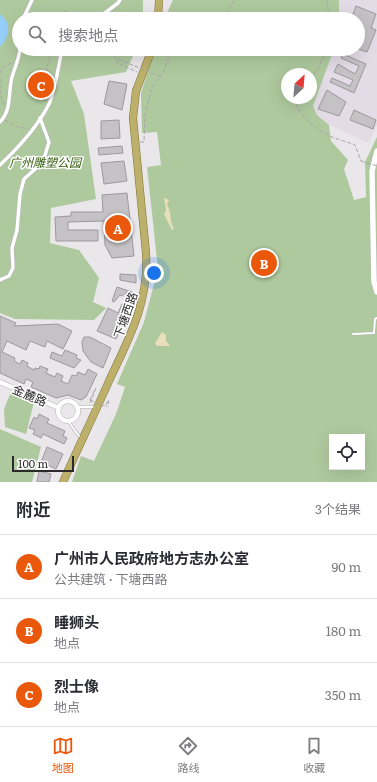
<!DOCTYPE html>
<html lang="zh">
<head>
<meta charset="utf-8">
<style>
	body { margin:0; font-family:Literata,"Noto Sans SC",serif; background:#f7f7f7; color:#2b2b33 }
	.controls { position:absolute; right:12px; bottom:12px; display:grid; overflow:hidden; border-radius:0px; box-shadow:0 4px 16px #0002 }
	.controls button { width:36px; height:36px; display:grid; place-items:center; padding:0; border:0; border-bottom:1px solid #e1e1e2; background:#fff; color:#2b2b33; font:20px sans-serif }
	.compass { position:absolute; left:281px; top:68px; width:36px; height:36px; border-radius:50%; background:#fff; box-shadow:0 4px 16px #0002; rotate:26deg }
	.scale { position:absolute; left:12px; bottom:10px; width:62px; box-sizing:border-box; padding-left:4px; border:2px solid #2b2a2b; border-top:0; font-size:11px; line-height:14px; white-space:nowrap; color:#2b2a2b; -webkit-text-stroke:3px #fff; paint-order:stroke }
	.you { position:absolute; left:154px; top:273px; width:14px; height:14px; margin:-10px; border:3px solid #fff; border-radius:50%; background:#1a73e8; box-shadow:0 0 0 6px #1a73e833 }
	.badge { display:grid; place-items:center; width:26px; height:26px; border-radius:50%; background:#ea580c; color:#fff; font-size:13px; font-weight:700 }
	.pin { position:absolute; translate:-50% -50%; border:2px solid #fff; box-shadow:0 1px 4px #0006 }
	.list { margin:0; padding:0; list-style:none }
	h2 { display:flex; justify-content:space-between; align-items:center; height:52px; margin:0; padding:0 16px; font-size:17px }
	h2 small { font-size:13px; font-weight:400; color:#7c7c81 }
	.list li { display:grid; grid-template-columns:26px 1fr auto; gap:12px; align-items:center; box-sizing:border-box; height:64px; padding:0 16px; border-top:1px solid #e1e1e2 }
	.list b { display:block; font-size:15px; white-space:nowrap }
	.list p { margin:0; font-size:13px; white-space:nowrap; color:#7c7c81 }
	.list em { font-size:13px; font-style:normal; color:#7c7c81 }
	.icon { flex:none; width:22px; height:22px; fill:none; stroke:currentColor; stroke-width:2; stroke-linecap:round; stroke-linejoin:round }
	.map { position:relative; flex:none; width:377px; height:482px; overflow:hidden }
	.search { position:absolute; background:#fff; box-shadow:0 4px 16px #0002; left:12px; right:12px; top:12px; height:44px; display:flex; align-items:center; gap:10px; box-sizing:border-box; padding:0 14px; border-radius:22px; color:#7c7c81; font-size:15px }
	.sheet { height:244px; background:#fff }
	nav { display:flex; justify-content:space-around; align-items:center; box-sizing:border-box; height:56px; border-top:1px solid #e1e1e2; background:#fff; font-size:11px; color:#7c7c81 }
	nav a { display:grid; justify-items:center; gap:2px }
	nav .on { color:#ea580c }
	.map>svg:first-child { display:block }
	.built { fill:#e3dbe5 }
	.green { fill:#afc99e; fill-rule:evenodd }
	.sand { fill:#e8dfba }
	.water { fill:#97cffc }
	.building { fill:#c5c2c6; stroke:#9c999d }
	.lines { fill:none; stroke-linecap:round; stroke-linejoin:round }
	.service-casing { stroke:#b4b1b5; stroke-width:3 }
	.pedestrian-casing { stroke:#b4b1b5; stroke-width:4.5 }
	.minor-casing { stroke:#b4b1b5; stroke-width:5.5 }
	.tertiary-casing { stroke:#b4b1b5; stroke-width:6 }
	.trunk-casing { stroke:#7f743c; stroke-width:8 }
	.path { stroke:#a9a6a9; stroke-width:1; stroke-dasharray:4 2; stroke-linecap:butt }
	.service { stroke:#fff; stroke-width:2 }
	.pedestrian { stroke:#fff; stroke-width:3.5 }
	.minor { stroke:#fff; stroke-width:4.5 }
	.tertiary { stroke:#fff; stroke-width:5.5 }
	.trunk { stroke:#bcb06a; stroke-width:7 }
	.path-bridge { stroke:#a9a6a9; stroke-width:1; stroke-dasharray:4 2; stroke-linecap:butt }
	.labels { text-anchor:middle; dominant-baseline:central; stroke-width:3; stroke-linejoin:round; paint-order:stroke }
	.park-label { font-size:12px; font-style:italic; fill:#386010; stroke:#fff }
	.street-label { font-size:12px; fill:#2b2a2b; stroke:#fff }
</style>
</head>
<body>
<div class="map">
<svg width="377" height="482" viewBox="0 0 377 482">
	<rect width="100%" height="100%" fill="#eae7eb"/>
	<!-- built -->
	<polygon class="built" points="339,0 377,0 377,125 368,143 329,125 317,115 313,106 334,49 358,49 358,19 339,19"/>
	<!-- green -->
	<g class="green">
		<polygon points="0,0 143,0 143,19 19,19 19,49 136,49 126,72 71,81 84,114 96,199 51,208 50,243 79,250 99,278 93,302 106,308 94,320 15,319 0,313"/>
		<polygon points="173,0 339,0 339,19 164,19"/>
		<path d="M155,49H334L313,106L317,115L329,125L331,141L348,160L344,169L354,200L366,197L365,162L377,137V482H72L81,456L94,461L116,414L125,387L117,384L144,322L158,269L147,167L161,165L157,132L142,133L141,93ZM287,74H311V98H287ZM332,437H362V467H332Z"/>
		<polygon points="11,392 34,402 26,434 5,427 4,409"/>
		<polygon points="0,429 41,447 32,482 0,482"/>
	</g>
	<!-- sand -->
	<g class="sand">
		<path d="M164,198L169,200L167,205C172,212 169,222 174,229L172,230L164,214L166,210Z"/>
		<polygon points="162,332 166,335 166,341 170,346 157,346 155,343"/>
	</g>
	<!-- water -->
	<path class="water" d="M0,14C12,24 10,36 0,47Z"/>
	<!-- building -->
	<g class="building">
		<polygon points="356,6 376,14 371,28 376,30 367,52 358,49 358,19 351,19"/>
		<polygon points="343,54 366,64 354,93 330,82 332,78 350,86 353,80 334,72 338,64 355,74 359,66 341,58"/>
		<polygon points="109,81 127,84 122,110 104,104"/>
		<polygon points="327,90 346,102 339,116 318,109"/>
		<polygon points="354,110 376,120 373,129 350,120"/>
		<polygon points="119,120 120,138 101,139 101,121"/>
		<polygon points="122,146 123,153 99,155 98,148"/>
		<polygon points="124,161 127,181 104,184 101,163"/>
		<polygon points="127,193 134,256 112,258 105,245 104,221 68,222 68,230 98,230 98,241 56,241 55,217 71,216 71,212 103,212 102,195"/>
		<polygon points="120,274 136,275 136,283 120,280"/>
		<polygon points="117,287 135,293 132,300 125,297 127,292 122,296 120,295 114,302 112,301"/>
		<polygon points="122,304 130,308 116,339 97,331 108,308 118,313"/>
		<polygon points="0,316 16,323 14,326 58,324 72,331 63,349 47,341 45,347 30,341 26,350 7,341 2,352 15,358 14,361 20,364 22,360 28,363 27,366 34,370 35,368 39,369 40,366 48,369 46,373 55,377 57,373 63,376 61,381 68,384 72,375 76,376 78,372 85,375 88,369 97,374 86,397 81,400 68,395 56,398 31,387 33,382 26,379 24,384 0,373"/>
		<polygon points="84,337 90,337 111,348 103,368 91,362 83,351 82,342"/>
		<polygon points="65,350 77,355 76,358 81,360 74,368 50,358 52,352 62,356"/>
		<polygon points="39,414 49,419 47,423 65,431 63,436 67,438 64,444 43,434 41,438 33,434 35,430 29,428 34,417 37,419"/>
		<polygon points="47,447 63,454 56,469 41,462"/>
		<polygon points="39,471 51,474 49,482 37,482"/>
	</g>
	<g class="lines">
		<defs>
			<g id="service">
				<polyline points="353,334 374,333 375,319 377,318"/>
				<polyline points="77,407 93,407"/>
				<polyline points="68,421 79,436"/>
			</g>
			<g id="pedestrian">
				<polyline points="23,19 32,0"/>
				<polyline points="97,19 118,3 120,0"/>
				<path d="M0,122C12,110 8,92 12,77C15,67 19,59 20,49"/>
				<path d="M0,165C18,148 38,126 49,104C55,91 59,64 62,49"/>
				<polyline points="0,280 9,276 13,268 12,248 17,230 20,194 24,179 43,162 49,142 40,118"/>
			</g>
			<g id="minor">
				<polyline points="0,382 59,408"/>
				<circle cx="68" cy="411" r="10"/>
			</g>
			<polyline id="tertiary" points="377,151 372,171 374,282 377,292"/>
			<g id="trunk">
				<polyline points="158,19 159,0"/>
				<path d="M63,482C78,448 94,415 109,381C129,338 149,303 146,253L133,118L136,91L152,49"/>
			</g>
		</defs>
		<!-- service casing -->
		<use href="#service" class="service-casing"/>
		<!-- pedestrian casing -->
		<use href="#pedestrian" class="pedestrian-casing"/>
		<!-- minor casing -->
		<use href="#minor" class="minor-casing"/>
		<!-- tertiary casing -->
		<use href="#tertiary" class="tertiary-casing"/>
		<!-- trunk casing -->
		<use href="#trunk" class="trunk-casing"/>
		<!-- path -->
		<g class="path">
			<polyline points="327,0 329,19"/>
			<polyline points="59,19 60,14 65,11"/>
			<polyline points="62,19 65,11 68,10"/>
			<polyline points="78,19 79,14"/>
			<polyline points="187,19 196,16 201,19"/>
			<polyline points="222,19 235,0"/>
			<polyline points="97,49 118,59 117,63 137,72"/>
			<path d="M65,55C72,54 80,52 87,49"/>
			<polyline points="0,73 2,68 13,62"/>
			<polyline points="0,79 2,83 0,94 4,105"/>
			<polyline points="311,80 328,49"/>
			<path d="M295,98C294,111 314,128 326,134C334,139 346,141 355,145L361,161"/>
			<polyline points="46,102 44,100 48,95 41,89 52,49"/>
			<polyline points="5,120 14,126 28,129"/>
			<polyline points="140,142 144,142 145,114 150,95 155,82 163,73 172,49"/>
			<polyline points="90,400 95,389"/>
			<polyline points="90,403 96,388 95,389"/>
			<polyline points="106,405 108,400 109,401 107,407"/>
		</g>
		<!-- service -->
		<use href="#service" class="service"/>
		<!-- pedestrian -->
		<use href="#pedestrian" class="pedestrian"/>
		<!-- minor -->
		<use href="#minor" class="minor"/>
		<!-- tertiary -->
		<use href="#tertiary" class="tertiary"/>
		<!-- trunk -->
		<use href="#trunk" class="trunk"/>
		<!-- path-bridge -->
		<g class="path-bridge">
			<polyline points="118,59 161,77"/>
			<polyline points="361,161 377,166"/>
			<polyline points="90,400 107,407"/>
		</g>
	</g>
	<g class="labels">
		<!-- park labels -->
		<g class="park-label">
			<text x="45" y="162">广州雕塑公园</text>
		</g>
		<!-- street labels -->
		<g class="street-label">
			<text transform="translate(125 315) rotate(-71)">下塘西路</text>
			<text transform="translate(30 395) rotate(23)">金麓路</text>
		</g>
	</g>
</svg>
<div class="controls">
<button><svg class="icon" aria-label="locate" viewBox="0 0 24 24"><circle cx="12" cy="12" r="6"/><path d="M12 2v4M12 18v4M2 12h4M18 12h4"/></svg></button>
</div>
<svg class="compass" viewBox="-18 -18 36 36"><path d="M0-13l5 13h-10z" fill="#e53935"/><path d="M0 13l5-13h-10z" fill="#7c7c81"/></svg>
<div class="scale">100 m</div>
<div class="you"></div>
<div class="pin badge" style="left:118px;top:228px">A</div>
<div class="pin badge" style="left:264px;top:263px">B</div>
<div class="pin badge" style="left:41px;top:85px">C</div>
<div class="search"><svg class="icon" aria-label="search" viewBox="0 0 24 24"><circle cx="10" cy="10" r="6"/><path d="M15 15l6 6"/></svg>搜索地点</div>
</div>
<section class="sheet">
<h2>附近<small>3个结果</small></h2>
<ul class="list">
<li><span class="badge">A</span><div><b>广州市人民政府地方志办公室</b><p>公共建筑 · 下塘西路</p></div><em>90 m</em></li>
<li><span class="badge">B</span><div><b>睡狮头</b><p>地点</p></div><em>180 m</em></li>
<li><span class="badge">C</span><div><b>烈士像</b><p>地点</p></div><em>350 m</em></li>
</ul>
</section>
<nav>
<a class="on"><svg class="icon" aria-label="map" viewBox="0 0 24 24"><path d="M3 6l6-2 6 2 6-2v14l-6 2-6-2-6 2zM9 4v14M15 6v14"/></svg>地图</a>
<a><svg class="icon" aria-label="directions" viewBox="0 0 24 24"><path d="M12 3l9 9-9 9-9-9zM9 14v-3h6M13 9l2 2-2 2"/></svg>路线</a>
<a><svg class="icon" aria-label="saved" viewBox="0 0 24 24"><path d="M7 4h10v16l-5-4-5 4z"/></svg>收藏</a>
</nav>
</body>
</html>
